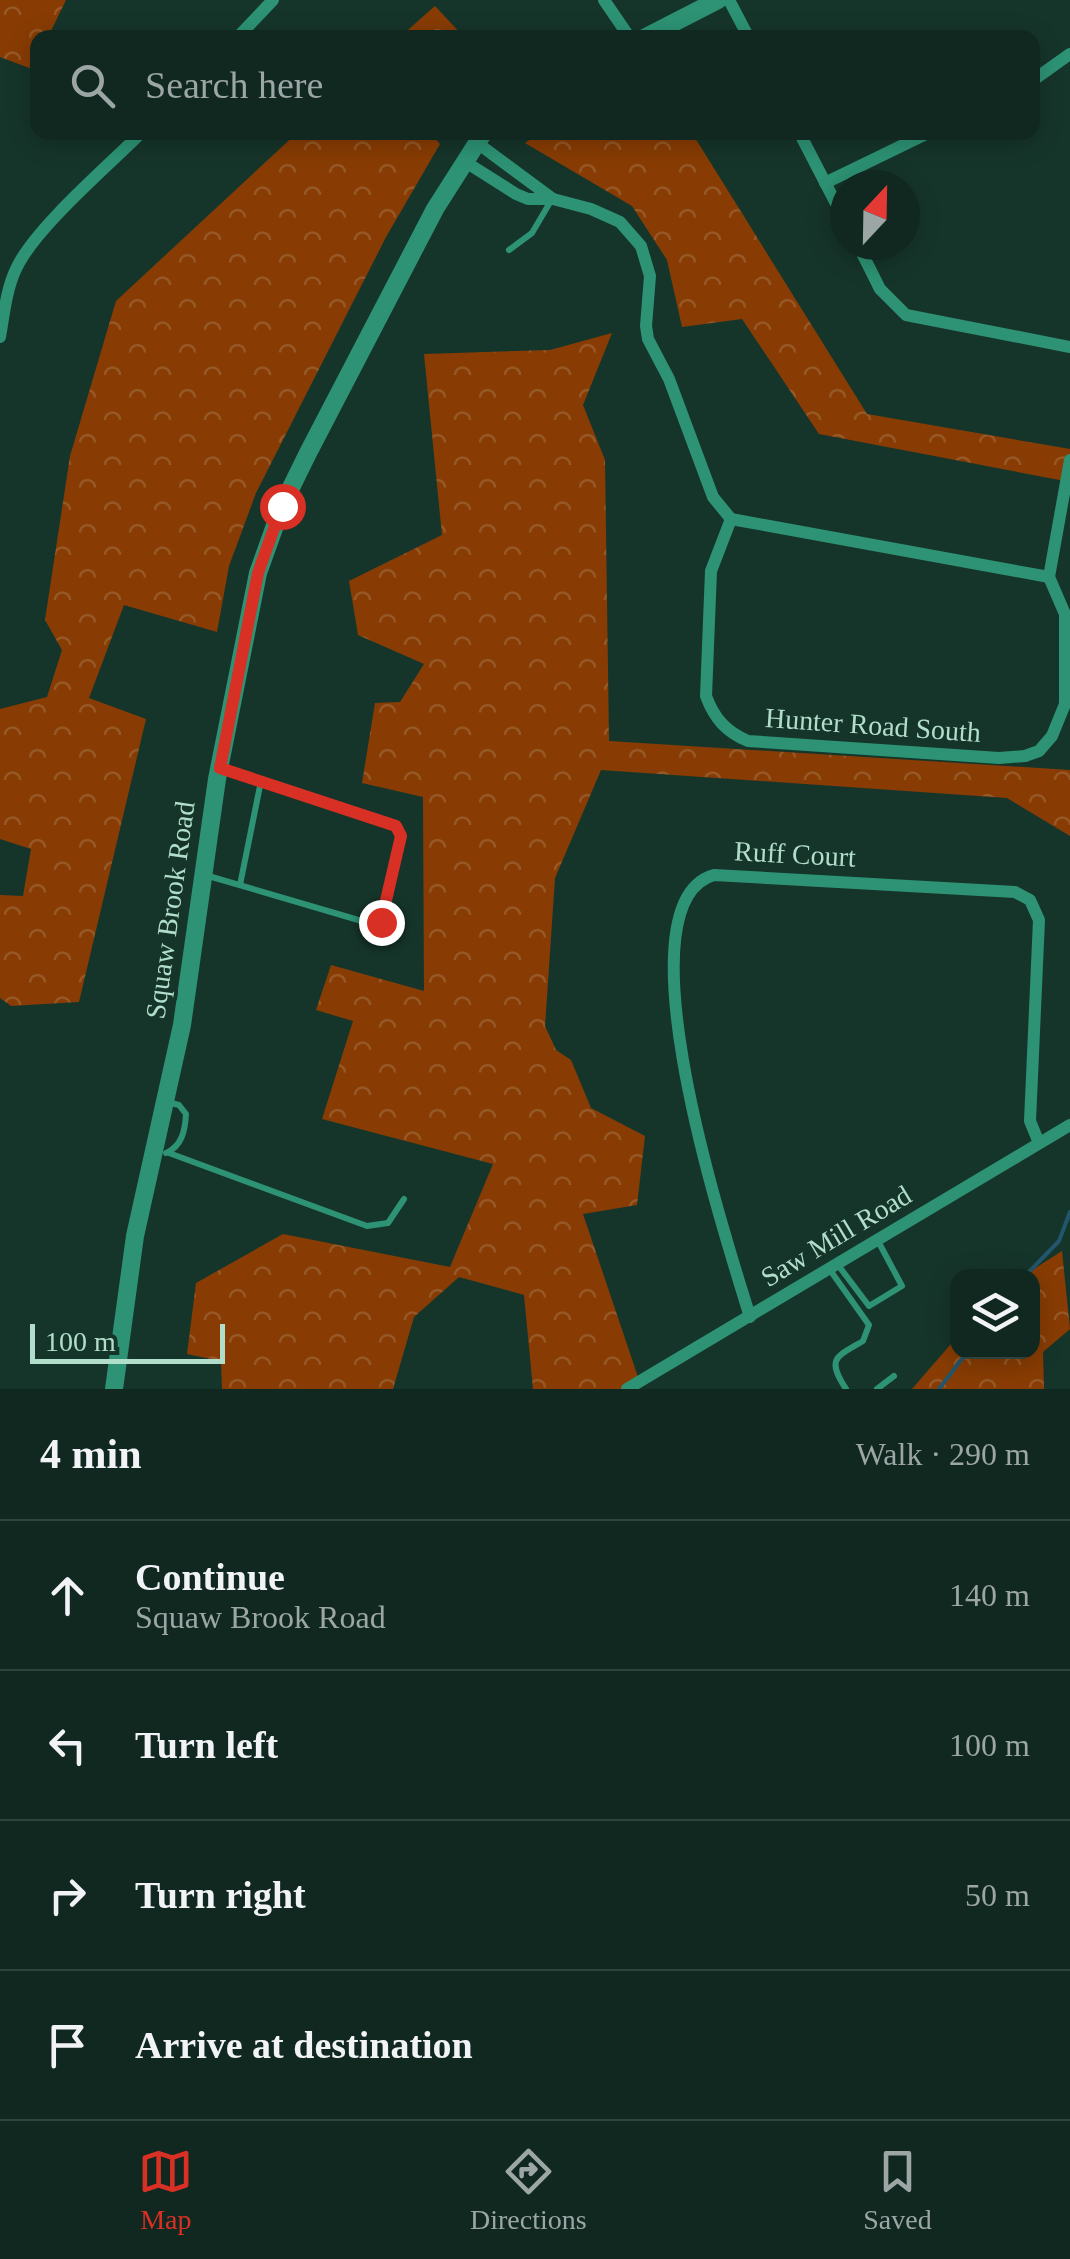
<!DOCTYPE html>
<html lang="en">
<head>
<meta charset="utf-8">
<style>
	body { margin:0; font-family:Georgia,serif; background:#1e342d; color:#f1f3f6 }
	.controls { position:absolute; right:30px; bottom:30px; display:grid; overflow:hidden; border-radius:20px; box-shadow:0 5px 25px #0003 }
	.controls button { width:90px; height:90px; display:grid; place-items:center; padding:0; border:0; border-bottom:2px solid #30443e; background:#102820; color:#f1f3f6; font:50px sans-serif }
	.compass { position:absolute; left:830px; top:170px; width:90px; height:90px; border-radius:50%; background:#102820; box-shadow:0 5px 25px #0003; rotate:22deg }
	.scale { position:absolute; left:30px; bottom:25px; width:195px; box-sizing:border-box; padding-left:10px; border:5px solid #b1decb; border-top:0; font-size:28px; line-height:35px; white-space:nowrap; color:#b1decb; -webkit-text-stroke:8px #16352a; paint-order:stroke }
	.stop { position:absolute; width:30px; height:30px; margin:-22px; border:8px solid #d93025; border-radius:50%; background:#fff }
	.stop.end { background:#d93025; border-color:#fff; box-shadow:0 2px 10px #0008 }
	.list { margin:0; padding:0; list-style:none }
	h2 { display:flex; justify-content:space-between; align-items:center; height:130px; margin:0; padding:0 40px; font-size:42px }
	h2 small { font-size:32px; font-weight:400; color:#9ca6a5 }
	.list li { display:grid; grid-template-columns:65px 1fr auto; gap:30px; align-items:center; box-sizing:border-box; height:150px; padding:0 40px; border-top:2px solid #30443e }
	.list b { display:block; font-size:38px; white-space:nowrap }
	.list p { margin:0; font-size:32px; white-space:nowrap; color:#9ca6a5 }
	.list em { font-size:32px; font-style:normal; color:#9ca6a5 }
	.icon { flex:none; width:55px; height:55px; fill:none; stroke:currentColor; stroke-width:2; stroke-linecap:round; stroke-linejoin:round }
	.map { position:relative; flex:none; width:1070px; height:1389px; overflow:hidden }
	.search { position:absolute; background:#102820; box-shadow:0 5px 25px #0003; left:30px; right:30px; top:30px; height:110px; display:flex; align-items:center; gap:25px; box-sizing:border-box; padding:0 35px; border-radius:20px; color:#9ca6a5; font-size:38px }
	.sheet { height:730px; background:#102820 }
	nav { display:flex; justify-content:space-around; align-items:center; box-sizing:border-box; height:140px; border-top:2px solid #30443e; background:#102820; font-size:28px; color:#9ca6a5 }
	nav a { display:grid; justify-items:center; gap:5px }
	nav .on { color:#d93025 }
	.map>svg:first-child { display:block }
	.forest { fill:url(#forest-crowns) }
	.lines { fill:none; stroke-linecap:round; stroke-linejoin:round }
	.stream { stroke:#21566c; stroke-width:4 }
	.lane { stroke:#2d9374; stroke-width:6 }
	.street { stroke:#2d9374; stroke-width:12 }
	.secondary { stroke:#2d9374; stroke-width:18 }
	.route { stroke:#d93025; stroke-width:12 }
	.labels { text-anchor:middle; dominant-baseline:central; stroke-width:8; stroke-linejoin:round; paint-order:stroke }
	.street-label { font-size:28px; fill:#b1decb; stroke:#16352a }
</style>
</head>
<body>
<div class="map">
<svg width="1070" height="1389" viewBox="0 0 1070 1389">
	<defs>
		<pattern id="forest-crowns" width="20" height="18" patternUnits="userSpaceOnUse" patternTransform="scale(2.5)"><rect width="20" height="18" fill="#883c03"/><path d="M2 6a3 3 0 1 1 6 0M12 15a3 3 0 1 1 6 0" fill="none" stroke="#965826"/></pattern>
	</defs>
	<rect width="100%" height="100%" fill="#16352a"/>
	<!-- forest -->
	<g class="forest">
		<polygon points="0,0 66,0 48,37 38,38 37,59 32,69 0,57"/>
		<polygon points="435,6 463,36 400,37"/>
		<polygon points="298,132 430,133 440,144 386,237 256,493 229,566 217,632 124,605 89,698 146,719 79,1002 11,1006 0,998 0,895 23,896 31,849 0,839 0,709 47,697 62,650 45,620 70,456 116,301"/>
		<polygon points="540,133 692,133 867,414 1070,449 1070,482 819,434 742,319 682,327 667,260 632,206 525,143"/>
		<polygon points="612,333 583,405 605,460 609,741 1070,770 1070,836 1007,798 601,770 555,878 545,1026 556,1050 571,1060 591,1108 645,1136 637,1205 583,1214 640,1383 626,1389 533,1389 524,1295 459,1277 414,1317 393,1389 222,1389 221,1361 187,1354 196,1283 283,1234 450,1267 493,1164 322,1119 353,1021 316,1010 331,965 424,991 423,797 362,783 375,703 400,702 424,664 358,635 349,581 442,535 424,354 550,350"/>
		<polygon points="1062,1251 1070,1329 1043,1352 1044,1389 912,1389 957,1337 958,1352 1032,1352 1032,1276 1023,1276"/>
	</g>
	<g class="lines">
		<!-- stream -->
		<g class="stream">
			<polyline points="1025,1276 1059,1241 1070,1212"/>
			<polyline points="939,1389 967,1352"/>
		</g>
		<!-- lane -->
		<g class="lane">
			<polyline points="509,250 532,233 552,199"/>
			<polyline points="205,875 372,924 381,922 386,911 401,836 396,826 386,821 221,768"/>
			<polyline points="240,885 261,781"/>
			<path d="M166,1153C182,1146 185,1131 186,1114L179,1105L167,1102"/>
			<polyline points="169,1153 367,1226 388,1223 404,1199"/>
			<polyline points="838,1265 869,1306 902,1286 878,1241"/>
			<path d="M830,1270L869,1325L863,1341C836,1357 826,1358 846,1389"/>
			<polyline points="877,1389 894,1376"/>
		</g>
		<!-- street -->
		<g class="street">
			<polyline points="604,0 630,38"/>
			<polyline points="729,0 749,38"/>
			<polyline points="237,38 273,0"/>
			<polyline points="1032,81 1070,54"/>
			<polyline points="799,132 845,221"/>
			<polyline points="476,142 553,199"/>
			<polyline points="464,161 516,194 528,199 553,199 591,209 620,222 641,246 650,276 646,326 648,339 669,379 713,497 731,519"/>
			<polyline points="825,183 930,132"/>
			<polyline points="858,245 880,289 906,315 1070,347"/>
			<path d="M0,337C4,315 6,290 16,269C34,229 108,166 142,132"/>
			<path d="M731,519L711,571L706,696C714,718 726,732 748,741L999,758L1025,756L1039,751L1052,736L1065,704V614L1049,577L1070,460"/>
			<polyline points="731,519 1049,577"/>
			<path d="M750,1317C729,1247 614,903 714,875L1015,892L1030,900L1039,920L1030,1121L1039,1143"/>
			<polyline points="627,1389 1070,1125"/>
		</g>
		<!-- secondary -->
		<g class="secondary">
			<polyline points="644,38 718,0"/>
			<polyline points="114,1389 135,1236 182,1025 217,779 258,573 282,506 308,453 435,209 484,132"/>
		</g>
	</g>
	<g class="lines">
		<!-- route -->
		<polyline class="route" points="282,506 258,573 220,768 396,826 401,836 381,922"/>
	</g>
	<g class="labels">
		<!-- street labels -->
		<g class="street-label">
			<text transform="translate(873 725) rotate(4)">Hunter Road South</text>
			<text transform="translate(795 854) rotate(3)">Ruff Court</text>
			<text transform="translate(170 910) rotate(-82)">Squaw Brook Road</text>
			<text transform="translate(836 1236) rotate(-31)">Saw Mill Road</text>
		</g>
	</g>
</svg>
<div class="controls">
<button><svg class="icon" aria-label="layers" viewBox="0 0 24 24"><path d="M12 4l9 5-9 5-9-5zM3 14l9 5 9-5"/></svg></button>
</div>
<svg class="compass" viewBox="-18 -18 36 36"><path d="M0-13l5 13h-10z" fill="#e53935"/><path d="M0 13l5-13h-10z" fill="#9ca6a5"/></svg>
<div class="scale">100 m</div>
<div class="stop" style="left:282px;top:506px"></div>
<div class="stop end" style="left:381px;top:922px"></div>
<div class="search"><svg class="icon" aria-label="search" viewBox="0 0 24 24"><circle cx="10" cy="10" r="6"/><path d="M15 15l6 6"/></svg>Search here</div>
</div>
<section class="sheet">
<h2>4 min<small>Walk · 290 m</small></h2>
<ul class="list">
<li><svg class="icon" aria-label="ahead" viewBox="0 0 24 24"><path d="M12 20V5M6 11l6-6 6 6"/></svg><div><b>Continue</b><p>Squaw Brook Road</p></div><em>140 m</em></li>
<li><svg class="icon" aria-label="left" viewBox="0 0 24 24"><path d="M17 20v-9H6M10 6l-5 5 5 5"/></svg><div><b>Turn left</b></div><em>100 m</em></li>
<li><svg class="icon" aria-label="right" viewBox="0 0 24 24"><path d="M7 20v-9h11M14 6l5 5-5 5"/></svg><div><b>Turn right</b></div><em>50 m</em></li>
<li><svg class="icon" aria-label="arrive" viewBox="0 0 24 24"><path d="M6 21V4h12l-3 4 3 4H6"/></svg><div><b>Arrive at destination</b></div></li>
</ul>
</section>
<nav>
<a class="on"><svg class="icon" aria-label="map" viewBox="0 0 24 24"><path d="M3 6l6-2 6 2 6-2v14l-6 2-6-2-6 2zM9 4v14M15 6v14"/></svg>Map</a>
<a><svg class="icon" aria-label="directions" viewBox="0 0 24 24"><path d="M12 3l9 9-9 9-9-9zM9 14v-3h6M13 9l2 2-2 2"/></svg>Directions</a>
<a><svg class="icon" aria-label="saved" viewBox="0 0 24 24"><path d="M7 4h10v16l-5-4-5 4z"/></svg>Saved</a>
</nav>
</body>
</html>
